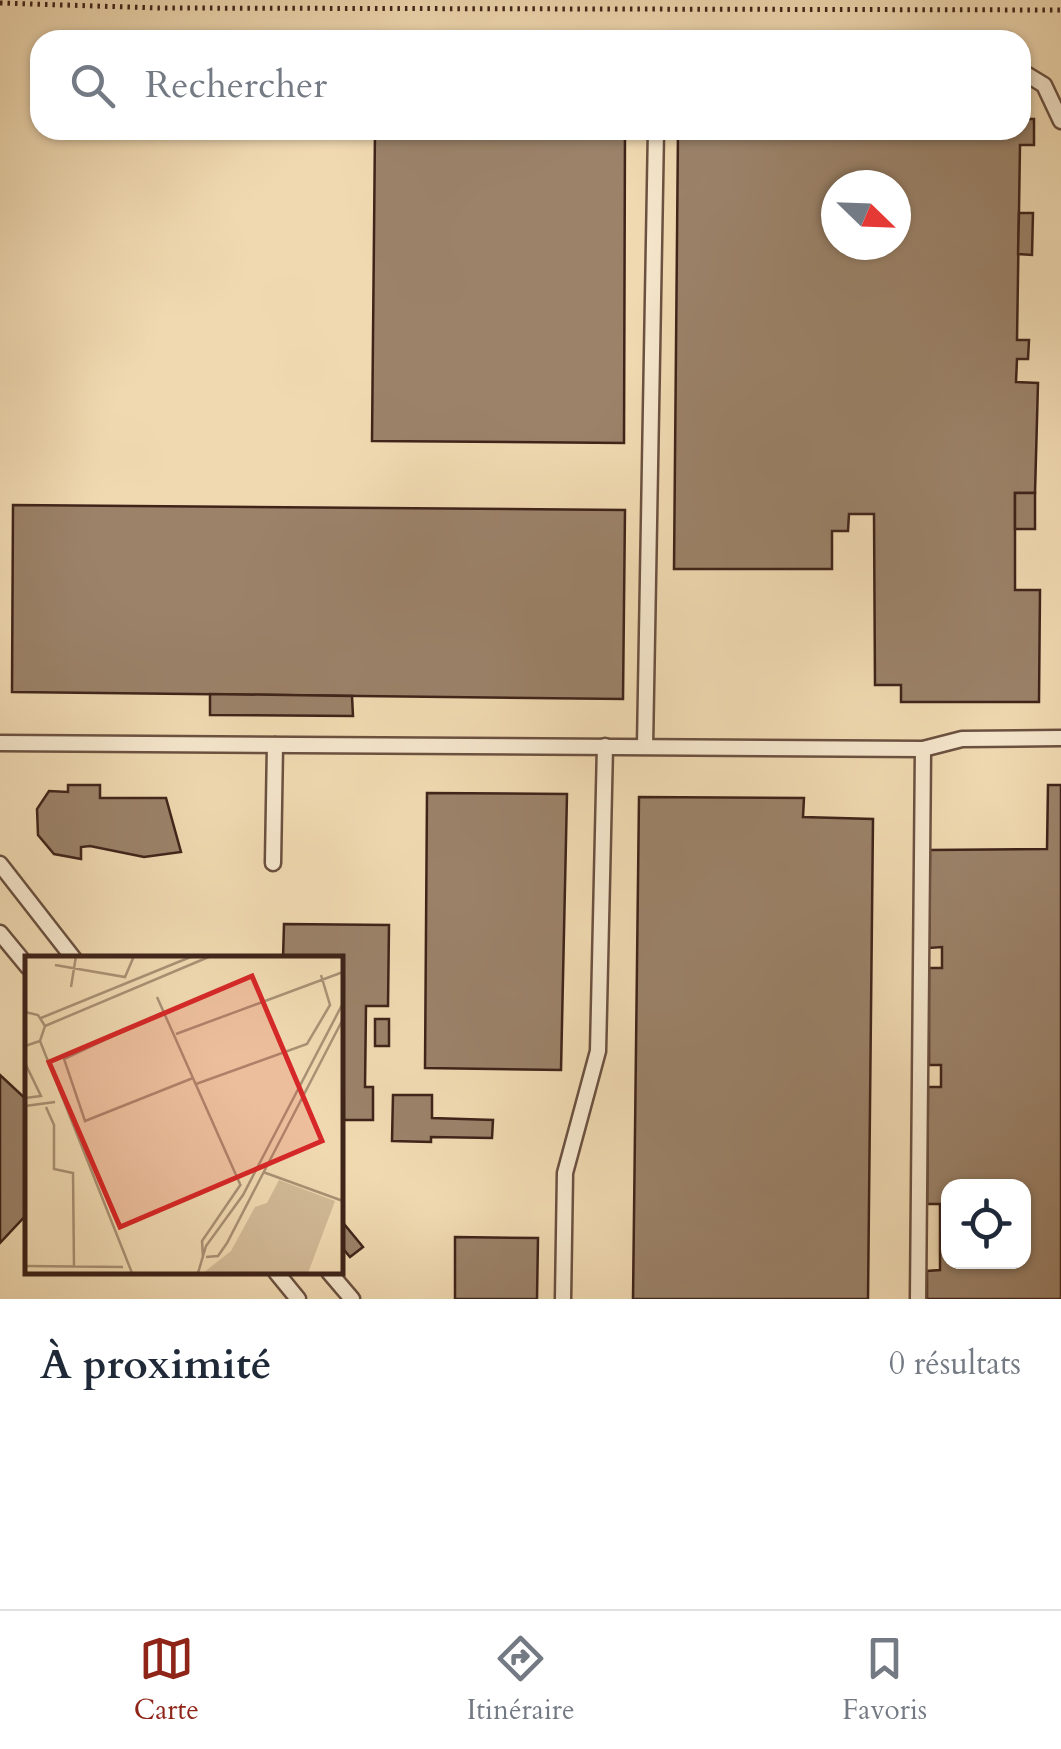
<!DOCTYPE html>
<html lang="fr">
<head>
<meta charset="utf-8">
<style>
	body { margin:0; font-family:Cardo,serif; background:#f6f6f7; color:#1f2937 }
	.controls { position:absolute; right:30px; bottom:30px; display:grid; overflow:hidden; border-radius:20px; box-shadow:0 2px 8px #0004 }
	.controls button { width:90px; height:90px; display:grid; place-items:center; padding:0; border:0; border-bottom:2px solid #e0e1e3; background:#fff; color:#1f2937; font:50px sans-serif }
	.compass { position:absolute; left:821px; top:170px; width:90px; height:90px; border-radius:50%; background:#fff; box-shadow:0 2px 8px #0004; rotate:113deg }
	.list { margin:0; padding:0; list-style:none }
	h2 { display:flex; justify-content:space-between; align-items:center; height:130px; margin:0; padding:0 40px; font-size:42px }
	h2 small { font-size:32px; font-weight:400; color:#747a83 }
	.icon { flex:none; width:55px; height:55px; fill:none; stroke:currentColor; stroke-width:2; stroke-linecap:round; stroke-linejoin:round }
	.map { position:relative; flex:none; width:1061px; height:1299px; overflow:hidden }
	.search { position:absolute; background:#fff; box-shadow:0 2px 8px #0004; left:30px; right:30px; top:30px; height:110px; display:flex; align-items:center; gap:25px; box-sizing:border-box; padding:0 35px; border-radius:30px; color:#747a83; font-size:38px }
	.sheet { height:310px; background:#fff }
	nav { display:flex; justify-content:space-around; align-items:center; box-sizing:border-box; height:140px; border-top:2px solid #e0e1e3; background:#fff; font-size:28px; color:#747a83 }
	nav a { display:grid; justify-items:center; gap:5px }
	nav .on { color:#8f2418 }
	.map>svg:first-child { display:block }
	.building { fill:#9b8269; stroke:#3f241a; stroke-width:2.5; fill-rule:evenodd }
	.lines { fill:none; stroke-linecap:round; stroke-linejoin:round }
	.service-casing { stroke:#6b5140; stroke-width:19 }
	.path { stroke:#3f241a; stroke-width:5; stroke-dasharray:2.5 5; stroke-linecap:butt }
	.service { stroke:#f5e6cc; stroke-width:14 }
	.inset-road { fill:none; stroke:#a99175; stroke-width:2.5 }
	.view { fill:#d62828; fill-opacity:0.15; stroke:#d62828; stroke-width:5 }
	.inset-edge { fill:none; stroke:#3f241a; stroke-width:5 }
</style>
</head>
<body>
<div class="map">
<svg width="1061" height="1299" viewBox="0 0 1061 1299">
	<rect width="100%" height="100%" fill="#f0d9b1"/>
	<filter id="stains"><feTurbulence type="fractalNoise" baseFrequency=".002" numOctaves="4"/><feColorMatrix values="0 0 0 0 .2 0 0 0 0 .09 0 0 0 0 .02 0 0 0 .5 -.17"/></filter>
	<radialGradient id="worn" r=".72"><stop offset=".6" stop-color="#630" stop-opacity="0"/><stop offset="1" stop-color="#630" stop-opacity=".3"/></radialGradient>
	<!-- building -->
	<g class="building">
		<path d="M1021,119H1034V145H1020L1017,340H1029L1028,359H1017L1016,382L1038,383L1035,493H1015V590H1040L1039,702H901V685H875L874,514H849L848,531H832V569H674L678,130H1021ZM836,185H896V245H836Z"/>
		<polygon points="375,130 625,130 624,443 372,441"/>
		<polygon points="1019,213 1033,213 1032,255 1018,254"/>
		<rect x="1015" y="493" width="20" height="36"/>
		<polygon points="13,505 625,510 623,699 12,692"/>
		<polygon points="210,694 352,696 353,716 210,715"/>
		<polygon points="68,785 100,785 100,798 166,798 181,852 144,857 90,846 81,847 81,859 54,854 38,835 37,809 49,791 68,792"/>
		<path d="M1048,785H1061V1299H927V1271L940,1270V1204H927L928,1087H941V1065H929V968H942V947L929,948L930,850L1047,849ZM948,1186H1024V1262H948Z"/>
		<polygon points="427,793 567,794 561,1070 425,1068"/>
		<polygon points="639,797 804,798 803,817 873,819 868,1299 633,1299"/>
		<polygon points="284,924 389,925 388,1006 366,1006 365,1087 373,1087 373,1120 340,1120 340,959 283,959"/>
		<rect x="375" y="1019" width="14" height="27"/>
		<polygon points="0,1075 28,1101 28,1213 0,1243"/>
		<polygon points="393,1095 432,1095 432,1118 493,1120 492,1138 431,1137 431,1142 392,1141"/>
		<polygon points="340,1219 363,1247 350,1257 340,1245"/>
		<polygon points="455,1237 538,1238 537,1299 455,1299"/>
	</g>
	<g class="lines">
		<defs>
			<g id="service">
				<polyline points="1021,71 1044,85 1061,121"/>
				<polyline points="0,743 923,749 962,739 1061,738"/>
				<polyline points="645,746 656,130"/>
				<polyline points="273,863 275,745"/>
				<polyline points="0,864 74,959"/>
				<polyline points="0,933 28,967"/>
				<polyline points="276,1272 298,1299"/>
				<polyline points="329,1272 352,1299"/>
				<polyline points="563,1299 565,1173 598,1051 605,746"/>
				<polyline points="918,1299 923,749"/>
			</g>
		</defs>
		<!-- service casing -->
		<use href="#service" class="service-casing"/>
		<!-- path -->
		<polyline class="path" points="0,3 159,8 1061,10"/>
		<!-- service -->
		<use href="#service" class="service"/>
	</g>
	<!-- overview -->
	<g transform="translate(25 956)">
		<rect width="318" height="318" fill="#f0d9b1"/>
		<path d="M254,224L310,245L283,317H178L206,295L230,251L242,247Z" fill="#d2ba97"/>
		<path class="inset-road" d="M30,9L100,21L109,0M46,31L51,0M132,41L215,228M0,56L13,59L20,70L15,85L0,90M139,56L39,103L60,165L168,122M16,62L168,0M20,70L186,0M151,78L318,16M15,85L107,317M0,107L16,140L0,142M171,128L282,88L305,49L296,19M0,150L30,146M21,151L29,169V213L48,217L49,311M238,216L318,245M178,301L177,285L216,228M181,301L193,300L202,287L318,63M0,310L98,311M173,317L181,290L218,239L318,47"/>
		<path class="view" d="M227,20L297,185L95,271L24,106Z"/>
		<rect width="318" height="318" class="inset-edge"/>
	</g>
	<rect width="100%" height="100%" filter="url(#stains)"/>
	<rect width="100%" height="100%" fill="url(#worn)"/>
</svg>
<div class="controls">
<button><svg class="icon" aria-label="locate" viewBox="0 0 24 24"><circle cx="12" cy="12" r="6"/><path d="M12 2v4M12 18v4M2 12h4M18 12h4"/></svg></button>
</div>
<svg class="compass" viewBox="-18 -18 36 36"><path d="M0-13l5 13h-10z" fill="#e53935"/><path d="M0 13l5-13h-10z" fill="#747a83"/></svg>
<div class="search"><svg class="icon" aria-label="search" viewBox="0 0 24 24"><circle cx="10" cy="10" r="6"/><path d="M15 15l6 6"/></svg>Rechercher</div>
</div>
<section class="sheet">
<h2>À proximité<small>0 résultats</small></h2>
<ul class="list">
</ul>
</section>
<nav>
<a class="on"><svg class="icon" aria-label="map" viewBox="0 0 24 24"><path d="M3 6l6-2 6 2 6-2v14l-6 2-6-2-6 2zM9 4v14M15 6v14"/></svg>Carte</a>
<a><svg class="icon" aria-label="directions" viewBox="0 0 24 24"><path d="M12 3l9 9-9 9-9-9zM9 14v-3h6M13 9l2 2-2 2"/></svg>Itinéraire</a>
<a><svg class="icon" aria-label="saved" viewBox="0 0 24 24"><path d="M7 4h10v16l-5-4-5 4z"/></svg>Favoris</a>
</nav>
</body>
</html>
